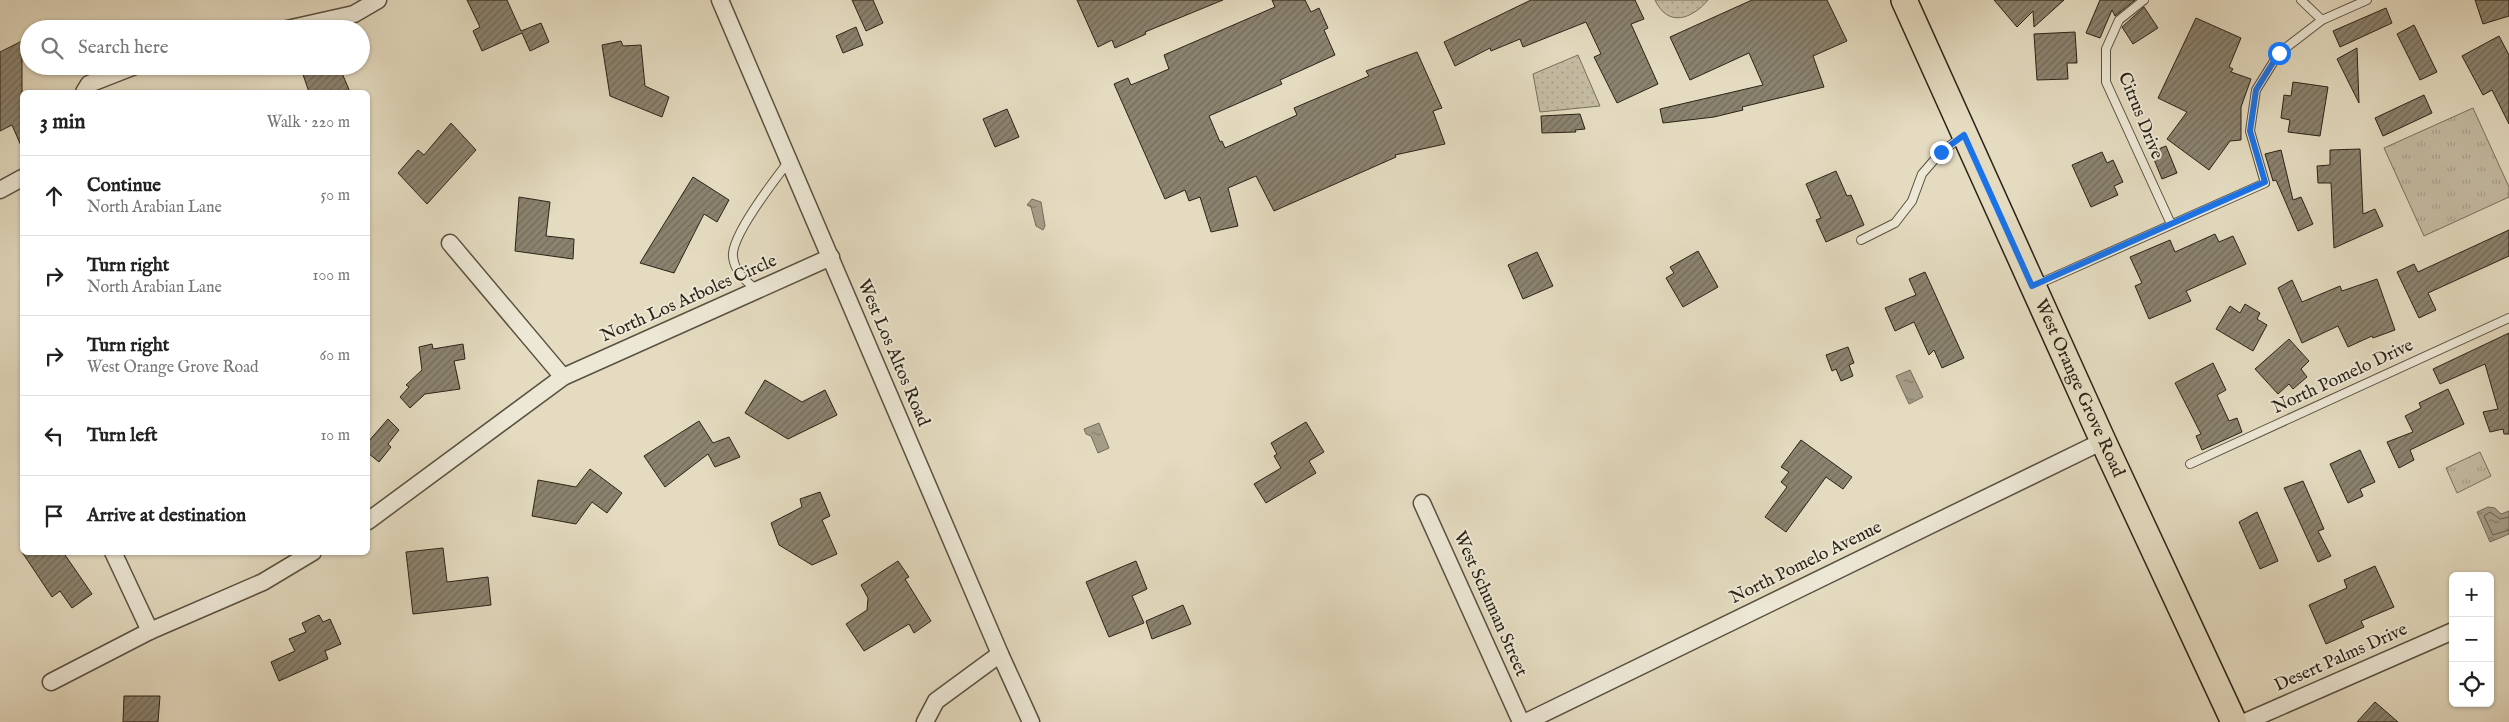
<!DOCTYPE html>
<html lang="en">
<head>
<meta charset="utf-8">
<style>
	body { margin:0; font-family:"IM FELL English",serif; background:#f2f2f2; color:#222 }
	.controls { position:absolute; right:15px; bottom:15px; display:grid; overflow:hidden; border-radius:8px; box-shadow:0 1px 4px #0004 }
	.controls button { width:45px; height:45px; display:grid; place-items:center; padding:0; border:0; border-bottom:1px solid #e0e0e0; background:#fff; color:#222; font:25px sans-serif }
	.stop { position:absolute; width:15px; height:15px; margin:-11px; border:4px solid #1a73e8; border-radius:50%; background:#fff }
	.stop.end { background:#1a73e8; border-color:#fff; box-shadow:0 1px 5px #0008 }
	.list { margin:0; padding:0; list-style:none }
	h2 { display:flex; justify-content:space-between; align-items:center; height:65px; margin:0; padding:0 20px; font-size:21px }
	h2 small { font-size:16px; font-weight:400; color:#767676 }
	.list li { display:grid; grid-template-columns:32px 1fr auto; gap:15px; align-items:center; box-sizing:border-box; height:80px; padding:0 20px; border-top:1px solid #e0e0e0 }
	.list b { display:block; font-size:19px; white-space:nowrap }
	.list p { margin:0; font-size:16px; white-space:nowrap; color:#767676 }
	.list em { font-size:16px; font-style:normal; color:#767676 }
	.icon { flex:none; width:28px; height:28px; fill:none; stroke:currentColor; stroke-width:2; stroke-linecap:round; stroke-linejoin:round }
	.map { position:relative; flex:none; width:2509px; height:722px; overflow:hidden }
	.search { position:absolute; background:#fff; box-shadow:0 1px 4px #0004; left:20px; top:20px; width:350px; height:55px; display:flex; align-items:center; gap:12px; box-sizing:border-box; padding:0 18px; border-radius:28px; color:#767676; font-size:19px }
	.panel { position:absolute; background:#fff; box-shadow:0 1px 4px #0004; left:20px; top:90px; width:350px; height:465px; border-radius:8px }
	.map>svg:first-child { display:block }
	.grass { fill:url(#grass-dots); stroke:#78705d }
	.park { fill:url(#park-tufts); stroke:#78705d }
	.water { fill:url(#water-ripples); stroke:#746c5a }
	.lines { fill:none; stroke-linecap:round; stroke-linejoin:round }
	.shore { stroke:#68604f; stroke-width:1 }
	.building { fill:url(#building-hatch); stroke:#2b2317 }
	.lane-casing { stroke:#595141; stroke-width:10 }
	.street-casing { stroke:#595141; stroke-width:19 }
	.primary-casing { stroke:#2b2317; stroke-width:28 }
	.lane { stroke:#ede8d6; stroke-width:8 }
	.street { stroke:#ede8d6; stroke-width:16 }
	.primary { stroke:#e4dbc0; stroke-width:25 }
	.route { stroke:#1a73e8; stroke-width:6 }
	.labels { text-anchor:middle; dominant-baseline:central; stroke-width:4; stroke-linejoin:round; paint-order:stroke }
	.street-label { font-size:18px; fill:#2b2317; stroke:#ede8d6 }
</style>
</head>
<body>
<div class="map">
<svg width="2509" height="722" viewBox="0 0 2509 722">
	<defs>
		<pattern id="grass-dots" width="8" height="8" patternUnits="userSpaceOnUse" patternTransform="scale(1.25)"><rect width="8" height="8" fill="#c5bca3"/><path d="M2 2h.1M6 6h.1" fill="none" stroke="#a9a18c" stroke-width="1.8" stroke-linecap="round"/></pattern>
		<pattern id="park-tufts" width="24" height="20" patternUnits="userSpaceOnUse" patternTransform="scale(1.25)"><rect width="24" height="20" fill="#c5bca3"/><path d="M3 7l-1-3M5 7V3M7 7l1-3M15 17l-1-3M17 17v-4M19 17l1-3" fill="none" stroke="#a9a18c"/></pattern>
		<pattern id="water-ripples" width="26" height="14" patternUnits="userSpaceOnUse" patternTransform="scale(1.25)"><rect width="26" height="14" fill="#a59c87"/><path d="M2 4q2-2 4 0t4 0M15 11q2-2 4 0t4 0" fill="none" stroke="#877f6d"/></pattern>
		<pattern id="building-hatch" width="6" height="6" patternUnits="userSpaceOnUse" patternTransform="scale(1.25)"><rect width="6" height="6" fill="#8b836f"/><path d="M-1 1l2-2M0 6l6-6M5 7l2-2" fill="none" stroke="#726b5a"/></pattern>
	</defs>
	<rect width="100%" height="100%" fill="#e4dbc0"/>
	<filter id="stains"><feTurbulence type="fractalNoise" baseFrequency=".004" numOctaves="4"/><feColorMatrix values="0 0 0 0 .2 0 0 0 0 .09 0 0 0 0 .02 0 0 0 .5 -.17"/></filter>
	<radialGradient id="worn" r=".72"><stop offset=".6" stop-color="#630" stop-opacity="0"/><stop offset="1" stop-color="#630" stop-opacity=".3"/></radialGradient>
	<!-- grass -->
	<g class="grass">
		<path d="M1655,0H1708C1692,19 1668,28 1655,0Z"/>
		<polygon points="1578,55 1600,106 1540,112 1533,74"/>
	</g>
	<!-- park -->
	<g class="park">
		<polygon points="2473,108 2509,187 2509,197 2424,236 2384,148"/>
		<polygon points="2480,452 2491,476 2457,493 2446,468"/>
	</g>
	<!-- water -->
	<g class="water">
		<polygon points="1032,199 1041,202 1045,226 1043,230 1036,226 1031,207 1027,205"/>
		<polygon points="1910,370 1923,397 1909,404 1896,376"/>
		<polygon points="1099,423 1109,448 1098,453 1091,436 1086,434 1084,429"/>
		<polygon points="2488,507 2495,508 2501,514 2509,511 2509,534 2490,542 2477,512"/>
	</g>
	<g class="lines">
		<!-- shore -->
		<polyline class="shore" points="2509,517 2500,519 2490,512 2484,516 2493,535 2509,530"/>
	</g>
	<!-- building -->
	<g class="building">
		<polygon points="467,0 507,0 521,31 541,23 549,42 530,51 522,33 482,51 473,31 480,27"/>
		<polygon points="852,0 873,0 883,23 866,31"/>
		<polygon points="1077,0 1223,0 1145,32 1146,34 1115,48 1112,40 1098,47"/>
		<polygon points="1272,0 1305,0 1311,12 1319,8 1328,28 1324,30 1335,55 1280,80 1282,84 1209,116 1220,142 1222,141 1225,148 1297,115 1294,108 1369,76 1366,71 1417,52 1442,108 1433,111 1445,144 1395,155 1396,157 1274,211 1256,176 1228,188 1238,226 1211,232 1200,197 1189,201 1185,190 1165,199 1114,84 1128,78 1131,85 1169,69 1164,55 1275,7"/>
		<polygon points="1531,0 1635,0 1644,19 1631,24 1658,84 1617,103 1594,57 1601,54 1586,22 1523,47 1520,39 1491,51 1490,48 1455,66 1444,42"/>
		<polygon points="1752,0 1827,0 1847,41 1813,56 1824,87 1742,107 1743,110 1714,117 1663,123 1660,109 1763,85 1749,53 1690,80 1670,37"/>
		<polygon points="1994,0 2064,0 2034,27 2033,11 2017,27"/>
		<polygon points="2100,0 2135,0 2115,16 2112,10 2100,38 2086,33"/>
		<polygon points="2475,0 2509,0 2509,16 2483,24"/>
		<polygon points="2144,7 2158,28 2133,44 2122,27"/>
		<polygon points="2386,8 2392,23 2340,47 2333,31"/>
		<polygon points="2196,18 2241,38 2229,67 2233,69 2231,72 2251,79 2241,107 2241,140 2230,141 2209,170 2167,139 2187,112 2158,98"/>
		<polygon points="2414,25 2437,72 2420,80 2397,34"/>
		<polygon points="856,27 863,45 843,53 836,36"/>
		<polygon points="2075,32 2077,63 2067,63 2068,79 2037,80 2034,34"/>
		<polygon points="2499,36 2509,55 2509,124 2492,90 2483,95 2462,56"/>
		<polygon points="22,41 22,148 12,125 0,131 0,52"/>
		<polygon points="621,41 623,46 641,45 645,86 669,97 662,117 610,96 602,45"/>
		<polygon points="2357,48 2359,103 2337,59"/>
		<polygon points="300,66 339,66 350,92 309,92"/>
		<polygon points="2293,82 2328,87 2320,136 2288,132 2290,120 2281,118 2284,95 2291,96"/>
		<polygon points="2424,95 2432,113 2383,136 2375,118"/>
		<polygon points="1007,109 1019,137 995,147 983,119"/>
		<polygon points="1580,114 1585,129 1575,130 1576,132 1542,133 1541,116"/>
		<polygon points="451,123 476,150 427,204 398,173 418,150 424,155"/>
		<polygon points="2166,146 2177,173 2162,179 2151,152"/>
		<polygon points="2360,149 2363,214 2375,209 2383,226 2334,248 2331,183 2318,183 2317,166 2330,165 2330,150"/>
		<polygon points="2281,150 2293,200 2301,197 2313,224 2298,231 2276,180 2273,181 2265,154"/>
		<polygon points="2102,152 2107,163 2113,160 2123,182 2114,186 2118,195 2091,207 2072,165"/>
		<polygon points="1836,171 1847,196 1851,195 1864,225 1826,242 1816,220 1821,218 1806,184"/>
		<polygon points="693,177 729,200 717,222 704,214 674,273 640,263"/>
		<polygon points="519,197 550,202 546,236 574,239 573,259 515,251"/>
		<polygon points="2509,230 2509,256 2428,293 2436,310 2419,318 2397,272 2414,264 2418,272"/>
		<polygon points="2215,234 2219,242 2233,236 2246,264 2186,291 2191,301 2149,319 2135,286 2142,283 2130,257 2170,240 2175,252"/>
		<polygon points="1698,251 1718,287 1683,307 1666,278 1674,273 1670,267"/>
		<polygon points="1537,252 1553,286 1523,299 1508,265"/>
		<polygon points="1925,272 1964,358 1942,368 1934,350 1929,355 1914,322 1895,331 1885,308 1916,295 1909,279"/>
		<polygon points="2377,279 2395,330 2373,338 2372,336 2348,347 2338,326 2302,343 2278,288 2292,280 2302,302 2340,286 2342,291"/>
		<polygon points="2245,304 2260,313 2257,319 2267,325 2253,351 2216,329 2230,306 2240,313"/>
		<polygon points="2509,333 2509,434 2504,434 2503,429 2490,432 2483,412 2498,409 2485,364 2440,384 2433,369"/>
		<polygon points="2289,339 2309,361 2301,369 2307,377 2293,389 2289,384 2278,394 2255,369"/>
		<polygon points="432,344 433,349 463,344 465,359 454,361 460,389 425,394 410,408 400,397 409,387 406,385 422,370 419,347"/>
		<polygon points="1848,347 1854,363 1849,365 1853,376 1841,381 1836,369 1832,371 1826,355"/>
		<polygon points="2213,363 2226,390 2217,395 2229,421 2237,418 2242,432 2202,450 2196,436 2201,434 2175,383"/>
		<polygon points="765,380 802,402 825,390 837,415 788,439 745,413"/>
		<polygon points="2448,389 2464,424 2410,450 2414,460 2399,468 2387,442 2413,432 2405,416 2421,408 2419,403"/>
		<polygon points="388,419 399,430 388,444 391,447 379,462 368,453 368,442"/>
		<polygon points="699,421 713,443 729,437 740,457 715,467 708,454 665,487 644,456"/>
		<polygon points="1306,422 1324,452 1309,461 1316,473 1266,503 1254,484 1281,468 1274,456 1277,454 1271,443"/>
		<polygon points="1801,440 1852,477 1843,489 1826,477 1786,532 1765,517 1787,487 1781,482 1789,472 1781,467"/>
		<polygon points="2360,450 2375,482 2360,489 2363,496 2348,503 2330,464"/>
		<polygon points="590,469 622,493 607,513 592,502 576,524 532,516 538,480 576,487"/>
		<polygon points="2303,481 2324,529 2318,531 2331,556 2318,562 2284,488"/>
		<polygon points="820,492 830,516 822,520 837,554 812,565 779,545 771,523 802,507 800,499"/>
		<polygon points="2257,512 2278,561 2260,569 2239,522"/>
		<polygon points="443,548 447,582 488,577 491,605 413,614 406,552"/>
		<polygon points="22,552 63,552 92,594 72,608 60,591 52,597"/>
		<polygon points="898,561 909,577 905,579 931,621 914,633 909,624 864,651 846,624 867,610 868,598 861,585"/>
		<polygon points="1136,561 1147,589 1132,596 1144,623 1109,637 1086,582"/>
		<polygon points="2375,566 2394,607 2361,621 2364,627 2326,644 2309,605 2347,588 2344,580"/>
		<polygon points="1183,605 1191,624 1152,639 1146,621"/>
		<polygon points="319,615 323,622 330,619 341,644 325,651 328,659 279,681 271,662 295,651 289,639 306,632 302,623"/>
		<polygon points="124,696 160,696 158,722 123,722"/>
		<polygon points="2375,702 2398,722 2357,722"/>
	</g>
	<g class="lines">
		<defs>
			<g id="lane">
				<polyline points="2144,0 2119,20 2106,49 2106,82 2171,224"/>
				<polyline points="2301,0 2322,20"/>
				<polyline points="1861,240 1895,223 1912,201 1922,174 1941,152 1963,136"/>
				<polyline points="2036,285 2265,183 2250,131 2256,90 2279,53 2322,20 2367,0"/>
				<path d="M757,290C746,281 735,273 733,257C730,237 776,178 789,161"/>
				<polyline points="2190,464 2509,318"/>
			</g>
			<g id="street">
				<polyline points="720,0 1000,654 1031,722"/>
				<polyline points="287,29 354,14 378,0"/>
				<polyline points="84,92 89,84 135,66"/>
				<polyline points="0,190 22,178"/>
				<polyline points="450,243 563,377"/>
				<polyline points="1422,503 1521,722"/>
				<polyline points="368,521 563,377 831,257"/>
				<polyline points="113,552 150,631"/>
				<polyline points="51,682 150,631 263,582 313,552"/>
				<polyline points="925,722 936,701 1000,654"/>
				<polyline points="1526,722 2103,441"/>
				<polyline points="2245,722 2453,631"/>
			</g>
			<g id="primary">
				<path id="s1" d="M1904,0L2103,441L2234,722"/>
			</g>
		</defs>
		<!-- lane casing -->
		<use href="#lane" class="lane-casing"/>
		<!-- street casing -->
		<use href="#street" class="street-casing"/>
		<!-- primary casing -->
		<use href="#primary" class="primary-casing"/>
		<!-- lane -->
		<use href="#lane" class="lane"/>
		<!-- street -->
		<use href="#street" class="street"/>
		<!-- primary -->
		<use href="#primary" class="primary"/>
	</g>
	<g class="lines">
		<!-- route -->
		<polyline class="route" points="1941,152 1964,135 2032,286 2265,182 2250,131 2256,90 2279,53"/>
	</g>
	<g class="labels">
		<!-- street labels -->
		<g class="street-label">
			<text transform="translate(2140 116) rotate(68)">Citrus Drive</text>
			<text transform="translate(689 299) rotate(-24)">North Los Arboles Circle</text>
			<text transform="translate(893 353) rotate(67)">West Los Altos Road</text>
			<text transform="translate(2343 377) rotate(-25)">North Pomelo Drive</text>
			<text stroke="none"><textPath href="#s1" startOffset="426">West Orange Grove Road</textPath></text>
			<text transform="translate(1806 563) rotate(-26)">North Pomelo Avenue</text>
			<text transform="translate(1490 604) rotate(66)">West Schuman Street</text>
			<text transform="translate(2341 658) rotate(-24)">Desert Palms Drive</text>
		</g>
	</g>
	<rect width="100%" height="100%" filter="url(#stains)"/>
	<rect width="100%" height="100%" fill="url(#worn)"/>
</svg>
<div class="controls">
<button>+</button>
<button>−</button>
<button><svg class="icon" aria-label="locate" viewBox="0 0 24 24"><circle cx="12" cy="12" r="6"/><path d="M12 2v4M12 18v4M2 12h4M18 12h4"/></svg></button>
</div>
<div class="stop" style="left:2279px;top:53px"></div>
<div class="stop end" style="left:1941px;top:152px"></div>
<div class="search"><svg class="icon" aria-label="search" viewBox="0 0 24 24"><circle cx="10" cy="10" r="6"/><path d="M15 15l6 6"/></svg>Search here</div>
<section class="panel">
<h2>3 min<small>Walk · 220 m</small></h2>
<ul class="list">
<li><svg class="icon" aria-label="ahead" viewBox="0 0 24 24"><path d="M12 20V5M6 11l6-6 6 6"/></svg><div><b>Continue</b><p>North Arabian Lane</p></div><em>50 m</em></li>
<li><svg class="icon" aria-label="right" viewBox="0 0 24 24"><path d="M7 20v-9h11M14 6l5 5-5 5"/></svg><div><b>Turn right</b><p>North Arabian Lane</p></div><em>100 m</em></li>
<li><svg class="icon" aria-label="right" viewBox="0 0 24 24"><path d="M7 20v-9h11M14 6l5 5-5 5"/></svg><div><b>Turn right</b><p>West Orange Grove Road</p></div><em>60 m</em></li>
<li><svg class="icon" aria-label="left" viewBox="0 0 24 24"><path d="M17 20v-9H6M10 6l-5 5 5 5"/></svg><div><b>Turn left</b></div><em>10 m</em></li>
<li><svg class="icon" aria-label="arrive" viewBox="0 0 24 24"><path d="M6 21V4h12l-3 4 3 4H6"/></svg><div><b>Arrive at destination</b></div></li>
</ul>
</section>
</div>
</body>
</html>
